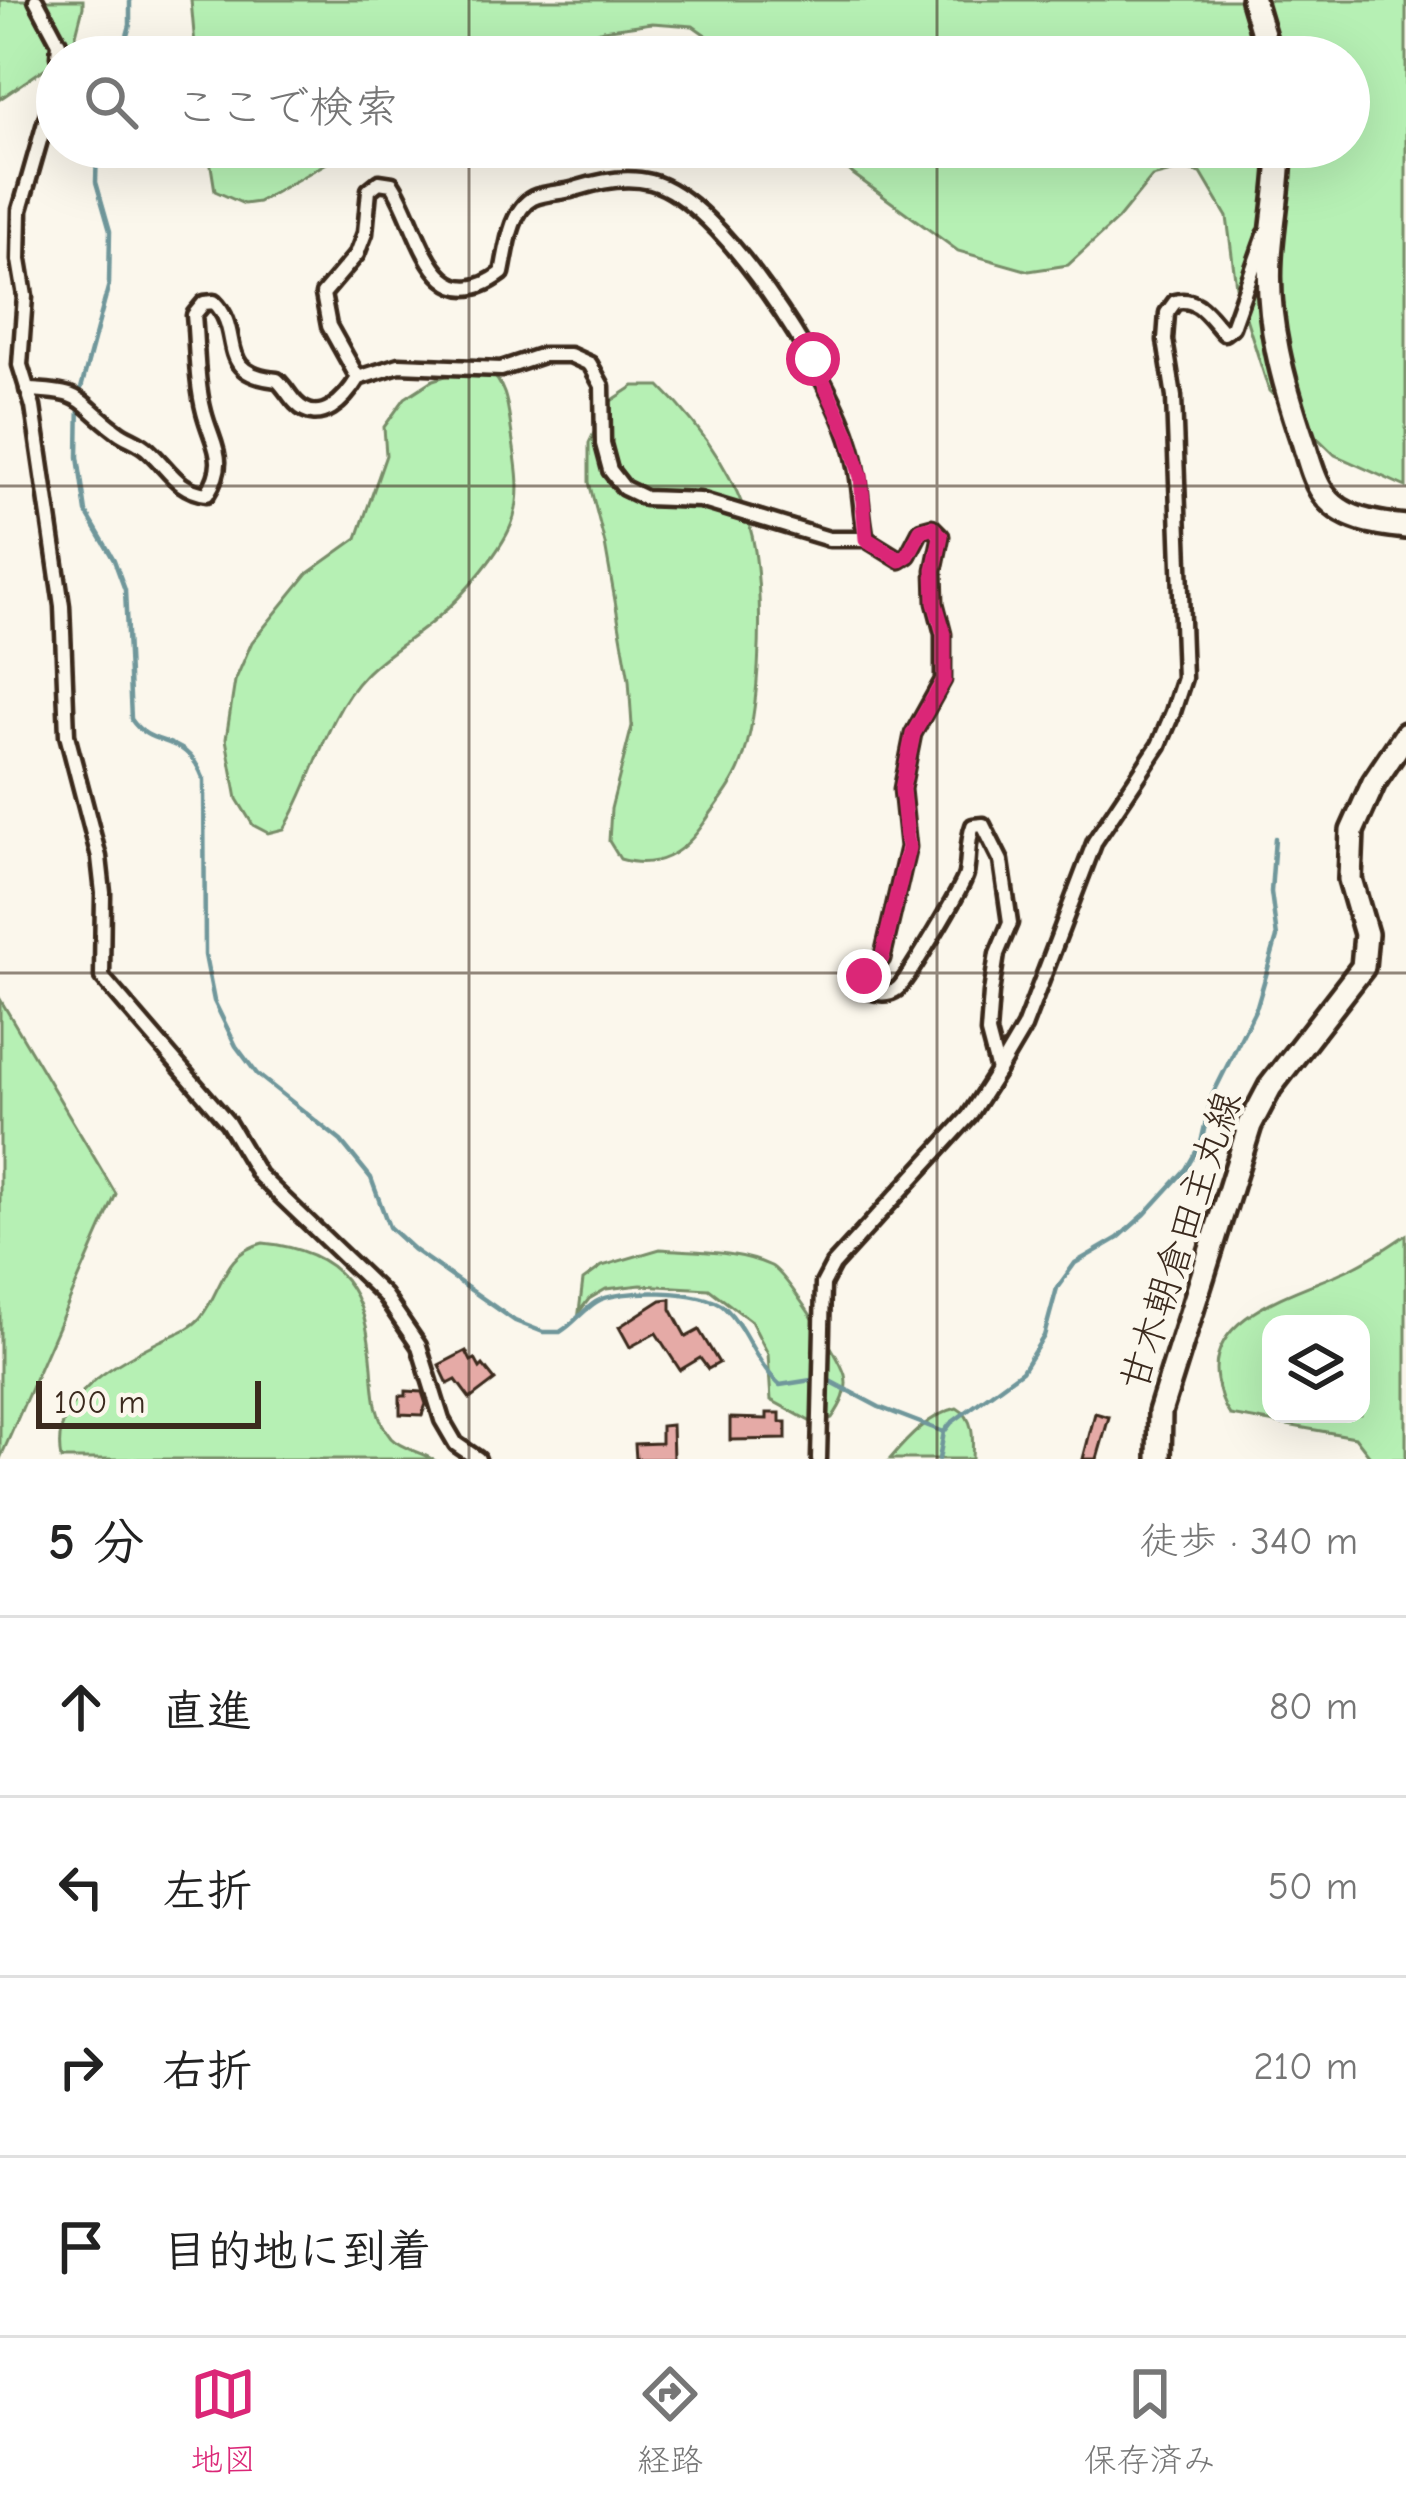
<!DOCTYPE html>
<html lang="ja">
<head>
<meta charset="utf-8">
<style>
	body { margin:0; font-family:"Comic Neue","Klee One",sans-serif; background:#f2f2f2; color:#222 }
	.controls { position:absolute; right:36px; bottom:36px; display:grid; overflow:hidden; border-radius:24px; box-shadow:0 12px 48px #0002 }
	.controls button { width:108px; height:108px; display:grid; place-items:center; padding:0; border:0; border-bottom:3px solid #e0e0e0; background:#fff; color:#222; font:60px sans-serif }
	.scale { position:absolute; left:36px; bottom:30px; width:225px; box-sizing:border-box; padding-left:12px; border:6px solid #3b2a1e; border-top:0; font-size:33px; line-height:42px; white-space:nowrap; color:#3b2a1e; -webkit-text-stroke:9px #fbf7ec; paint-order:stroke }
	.stop { position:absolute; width:36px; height:36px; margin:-27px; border:9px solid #db2777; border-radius:50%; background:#fff }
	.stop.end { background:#db2777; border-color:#fff; box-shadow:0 3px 12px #0008 }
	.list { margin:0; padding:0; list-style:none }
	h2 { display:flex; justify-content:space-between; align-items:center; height:156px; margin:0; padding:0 48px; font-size:51px }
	h2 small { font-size:39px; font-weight:400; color:#767676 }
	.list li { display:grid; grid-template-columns:78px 1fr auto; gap:36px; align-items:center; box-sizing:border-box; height:180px; padding:0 48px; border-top:3px solid #e0e0e0 }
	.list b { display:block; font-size:45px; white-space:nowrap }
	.list em { font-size:39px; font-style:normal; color:#767676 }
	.icon { flex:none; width:66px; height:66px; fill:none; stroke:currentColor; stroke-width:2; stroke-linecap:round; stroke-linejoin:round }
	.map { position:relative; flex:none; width:1406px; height:1459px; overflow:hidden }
	.search { position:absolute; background:#fff; box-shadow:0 12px 48px #0002; left:36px; right:36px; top:36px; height:132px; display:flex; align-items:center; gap:30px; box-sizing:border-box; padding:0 42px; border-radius:66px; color:#767676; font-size:45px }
	.sheet { height:876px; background:#fff }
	nav { display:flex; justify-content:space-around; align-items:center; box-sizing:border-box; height:168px; border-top:3px solid #e0e0e0; background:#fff; font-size:33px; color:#767676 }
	nav a { display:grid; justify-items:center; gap:6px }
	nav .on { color:#db2777 }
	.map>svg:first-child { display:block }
	.green { fill:#b6f0b4; stroke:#788d69; stroke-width:3; fill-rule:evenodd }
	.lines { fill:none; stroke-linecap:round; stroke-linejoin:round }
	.stream { stroke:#6f979b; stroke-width:4.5 }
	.building { fill:#e5aaa6; stroke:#3b2a1e; stroke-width:3 }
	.street-casing { stroke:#3b2a1e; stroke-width:21 }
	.primary-casing { stroke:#3b2a1e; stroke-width:30 }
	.street { stroke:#fbf7ec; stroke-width:12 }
	.primary { stroke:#fbf7ec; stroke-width:21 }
	.route { stroke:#db2777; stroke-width:15 }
	.grid { fill:none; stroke:#3b2a1e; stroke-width:3; stroke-opacity:0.55 }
	.labels { text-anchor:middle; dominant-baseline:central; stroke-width:9; stroke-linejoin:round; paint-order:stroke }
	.street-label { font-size:39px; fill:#3b2a1e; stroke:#fbf7ec }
</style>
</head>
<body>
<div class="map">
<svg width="1406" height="1459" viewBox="0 0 1406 1459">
	<rect width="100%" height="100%" fill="#fbf7ec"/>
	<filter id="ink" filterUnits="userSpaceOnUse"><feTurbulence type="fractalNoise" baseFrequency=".00833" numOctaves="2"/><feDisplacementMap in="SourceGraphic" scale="24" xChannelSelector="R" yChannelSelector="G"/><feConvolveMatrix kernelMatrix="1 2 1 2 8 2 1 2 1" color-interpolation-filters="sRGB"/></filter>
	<g filter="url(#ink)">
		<!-- green -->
		<g class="green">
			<polygon points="0,0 83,0 83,7 72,50 0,99"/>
			<polygon points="191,0 1406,0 1406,487 1335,455 1269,391 1236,286 1227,217 1201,173 1183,169 1152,177 1118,219 1068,265 1029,271 958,251 853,174 825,147 1349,147 1349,57 737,57 693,26 652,23 603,30 525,57 196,57"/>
			<polygon points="208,147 355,147 258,202 244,204 215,191"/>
			<path d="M487,369C508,385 508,410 512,435C516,462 522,490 514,517C506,547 461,598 437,618C414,638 385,654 365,675C325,716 314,781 284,829L268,833L253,825L237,799L226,739L235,681L252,642L308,573L357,538L386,455L384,427L405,398L433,380L461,371Z"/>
			<path d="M634,386H660C703,428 746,489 755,551C763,607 762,727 735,777C727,793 714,808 704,823C683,854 657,870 620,859L609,841L611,809L632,726L629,680L605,544L589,482V443L608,403Z"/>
			<polygon points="0,999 116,1194 0,1459"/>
			<path d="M1406,1235V1459H1372L1355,1437L1230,1415C1222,1404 1220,1394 1217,1380C1205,1313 1304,1291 1349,1269C1369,1260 1387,1247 1406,1235ZM1271,1324H1361V1414H1271Z"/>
			<path d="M263,1243C343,1251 366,1291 372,1367C374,1393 374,1417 391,1438C400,1448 420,1452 432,1459H61C49,1398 115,1363 160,1341C174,1334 190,1330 200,1318C223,1290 222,1253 263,1243Z"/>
			<path d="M660,1249C695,1252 738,1250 771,1266C786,1274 840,1357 845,1375C849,1391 841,1405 832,1418L815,1424L771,1400L768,1354L751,1321L709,1289L641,1285L606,1289L589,1299L579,1312L583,1280L602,1266Z"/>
			<path d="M957,1408C975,1418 973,1440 972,1459H890C907,1439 930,1414 957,1408Z"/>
		</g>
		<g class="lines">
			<!-- stream -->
			<g class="stream">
				<polyline points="121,57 130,25 130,0"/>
				<path d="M97,147L96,182L110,231L109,284L79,396L78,457L86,512L114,560L125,590L131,719C153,752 185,729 204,780L205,955L214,1001L236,1046L257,1074L341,1141L371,1178L389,1227L414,1250L515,1321L543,1332H560C574,1324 583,1310 596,1302C618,1288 705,1289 725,1308C747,1329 754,1361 780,1385L824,1378L879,1407L944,1432"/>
				<polyline points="939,1459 944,1432 951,1423 1022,1371 1044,1336 1057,1288 1075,1263 1118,1238 1145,1214 1186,1169 1201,1143 1211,1098 1257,1006 1277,937 1271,892 1275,838"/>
			</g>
		</g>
		<!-- building -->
		<g class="building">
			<polygon points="671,1299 671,1309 686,1337 699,1330 719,1363 708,1369 700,1358 680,1370 656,1333 630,1347 619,1327 661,1300"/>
			<polygon points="466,1351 471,1361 475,1359 480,1368 483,1365 495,1380 470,1399 456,1380 448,1384 439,1365"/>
			<polygon points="406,1391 422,1392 426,1404 422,1415 400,1414 400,1396 406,1396"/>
			<polygon points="767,1413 780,1413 780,1422 786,1422 786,1439 730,1440 730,1418 767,1419"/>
			<polygon points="1095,1413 1109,1417 1097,1459 1083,1459"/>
			<polygon points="672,1425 673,1459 636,1459 635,1444 661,1443 661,1426"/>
		</g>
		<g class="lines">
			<defs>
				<g id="street">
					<polyline points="36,0 59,43 58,57"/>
					<polyline points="57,81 20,210 19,260 25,296 20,365 33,407 62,606 67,735 99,857 103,893 102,977 228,1123 259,1175 384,1295 419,1346 442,1420 456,1444 478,1459"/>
					<path d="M358,378L329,326L323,294L357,254L365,233L369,190L379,182L392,184C419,223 431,326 502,273C507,250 510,210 533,198C546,192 565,193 578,188C600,181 628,176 651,182C721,200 827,372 849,439C861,473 859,505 866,539"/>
					<path d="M27,390C87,392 74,399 117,431C127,439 139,441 149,451C169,469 178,491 207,494C229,459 213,447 204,412C196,382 197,346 194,315L204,303L214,302C245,332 213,374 277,380C285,387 289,396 296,403C320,428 346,398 358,378L399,365L501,369L543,355H570L590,364L602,386L603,444L610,470L624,488L645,498L700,500L829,539H866L900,560L908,555L921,530L932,527L941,536L934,570L935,603L943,634V680L913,734L902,789L908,847L882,959L864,975L869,991C878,994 889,995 897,989C905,984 964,885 966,874C969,858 967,842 973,826L983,825L1001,861L1010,923L997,954L991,993L988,1033L998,1071"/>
					<path d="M819,1459L823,1284L833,1265L969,1116L998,1071L1024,1027L1095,841L1159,745L1173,712L1184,678L1174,397L1165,340L1167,313L1175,302C1198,296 1209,317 1224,333L1232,327L1265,235"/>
				</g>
				<g id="primary">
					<polyline points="1253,0 1270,57"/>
					<path d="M1280,147C1280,185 1272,221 1270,258C1266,321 1283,382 1303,441C1308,457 1313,479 1323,493C1341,520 1377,524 1406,527"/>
					<polyline points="1159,1459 1160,1412 1250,1125 1270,1087 1363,967 1366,934 1350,879 1352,831 1374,782 1406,734"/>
				</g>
			</defs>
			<!-- street casing -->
			<use href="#street" class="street-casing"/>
			<!-- primary casing -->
			<use href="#primary" class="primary-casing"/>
			<!-- street -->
			<use href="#street" class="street"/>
			<!-- primary -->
			<use href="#primary" class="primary"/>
		</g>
	</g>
	<g class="lines" filter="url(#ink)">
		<!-- route -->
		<polyline class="route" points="813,359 848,435 861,477 866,539 900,560 908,555 921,530 932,527 941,536 934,570 935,603 944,634 944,680 913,734 902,789 908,848 882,958 864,976"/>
	</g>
	<!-- grid -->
	<path class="grid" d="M469,0V57M937,0V57M469,147V1459M937,147V1459M0,486H1406M0,973H1406"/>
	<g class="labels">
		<!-- street labels -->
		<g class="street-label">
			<text transform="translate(1181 1241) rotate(-72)">甘木朝倉田主丸線</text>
		</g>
	</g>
</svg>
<div class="controls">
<button><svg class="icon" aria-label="layers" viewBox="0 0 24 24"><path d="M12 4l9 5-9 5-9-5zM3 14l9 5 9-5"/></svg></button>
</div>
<div class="scale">100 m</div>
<div class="stop" style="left:813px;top:359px"></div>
<div class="stop end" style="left:864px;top:976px"></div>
<div class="search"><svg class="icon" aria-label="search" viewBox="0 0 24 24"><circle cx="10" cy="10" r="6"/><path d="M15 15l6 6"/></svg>ここで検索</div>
</div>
<section class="sheet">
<h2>5 分<small>徒歩 · 340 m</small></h2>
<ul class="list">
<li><svg class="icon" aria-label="ahead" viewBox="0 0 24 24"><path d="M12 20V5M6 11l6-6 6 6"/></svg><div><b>直進</b></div><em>80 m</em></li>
<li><svg class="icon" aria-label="left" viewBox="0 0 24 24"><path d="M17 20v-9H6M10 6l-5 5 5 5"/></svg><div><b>左折</b></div><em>50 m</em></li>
<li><svg class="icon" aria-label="right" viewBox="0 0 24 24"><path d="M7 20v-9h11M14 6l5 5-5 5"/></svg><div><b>右折</b></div><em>210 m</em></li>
<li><svg class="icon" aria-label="arrive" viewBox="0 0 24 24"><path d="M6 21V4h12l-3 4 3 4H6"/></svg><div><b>目的地に到着</b></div></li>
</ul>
</section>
<nav>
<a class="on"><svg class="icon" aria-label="map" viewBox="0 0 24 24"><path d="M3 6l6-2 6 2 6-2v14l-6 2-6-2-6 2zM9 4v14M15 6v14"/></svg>地図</a>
<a><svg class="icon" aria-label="directions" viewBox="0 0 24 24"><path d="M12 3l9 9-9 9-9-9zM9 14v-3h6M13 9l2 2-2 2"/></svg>経路</a>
<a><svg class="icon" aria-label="saved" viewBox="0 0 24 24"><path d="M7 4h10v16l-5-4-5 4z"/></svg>保存済み</a>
</nav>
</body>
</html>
